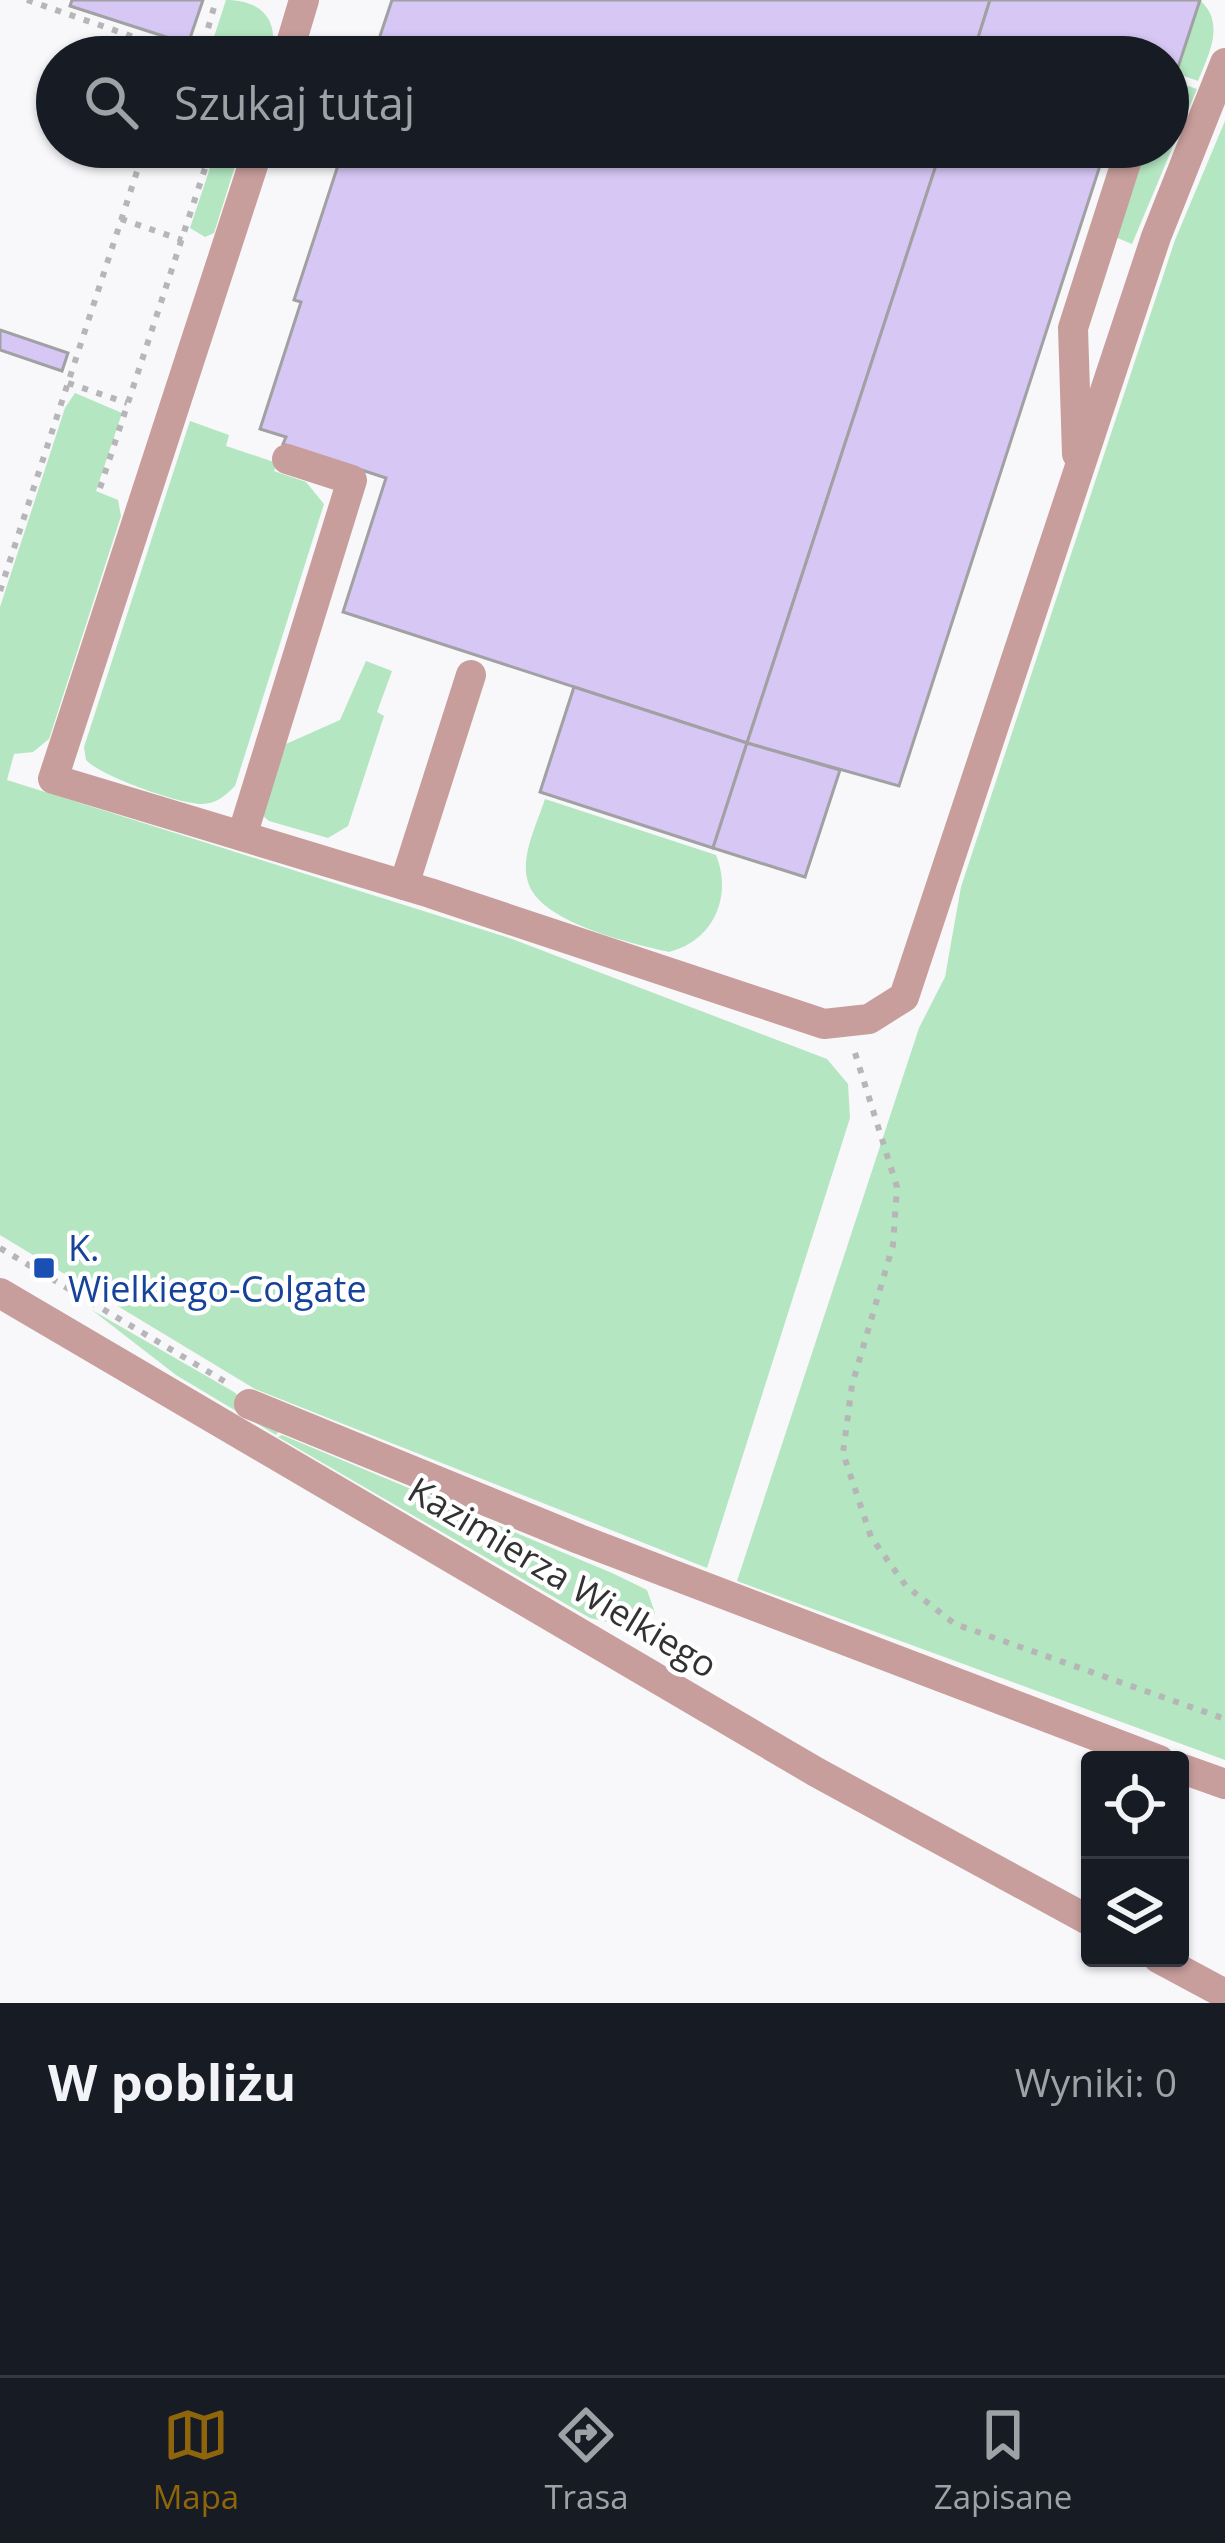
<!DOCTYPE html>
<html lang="pl">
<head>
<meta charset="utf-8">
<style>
	body { margin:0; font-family:"Open Sans",sans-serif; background:#20242c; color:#f1f3f6 }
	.controls { position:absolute; right:36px; bottom:36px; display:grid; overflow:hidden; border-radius:12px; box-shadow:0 3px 9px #0004 }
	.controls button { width:108px; height:108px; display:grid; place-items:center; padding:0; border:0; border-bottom:3px solid #363941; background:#171b24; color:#f1f3f6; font:60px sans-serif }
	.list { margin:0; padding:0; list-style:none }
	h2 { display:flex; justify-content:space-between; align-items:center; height:156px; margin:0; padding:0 48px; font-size:51px }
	h2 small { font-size:39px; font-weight:400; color:#9ea1a6 }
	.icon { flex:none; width:66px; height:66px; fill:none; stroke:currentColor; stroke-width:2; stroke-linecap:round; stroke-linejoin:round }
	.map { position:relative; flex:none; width:1225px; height:2003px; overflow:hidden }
	.search { position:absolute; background:#171b24; box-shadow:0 3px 9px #0004; left:36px; right:36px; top:36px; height:132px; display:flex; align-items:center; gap:30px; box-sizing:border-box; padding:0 42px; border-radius:66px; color:#9ea1a6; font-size:45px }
	.sheet { height:372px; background:#171b24 }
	nav { display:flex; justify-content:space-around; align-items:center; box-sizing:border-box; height:168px; border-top:3px solid #363941; background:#171b24; font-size:33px; color:#9ea1a6 }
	nav a { display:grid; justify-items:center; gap:6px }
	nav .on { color:#8f650b }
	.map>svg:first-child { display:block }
	.green { fill:#b3e6c1 }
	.building { fill:#d6c7f5; stroke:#a1a1a4; stroke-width:3 }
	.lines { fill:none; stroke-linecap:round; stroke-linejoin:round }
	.path { stroke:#b6b5b7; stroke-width:6; stroke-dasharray:6 9; stroke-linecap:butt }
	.minor { stroke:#c79e9c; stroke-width:30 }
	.transit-dot { fill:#1a4fb4; stroke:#fff; stroke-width:4.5 }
	.labels { text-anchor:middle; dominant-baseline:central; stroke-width:9; stroke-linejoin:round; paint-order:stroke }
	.transit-label { font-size:36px; fill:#164399; stroke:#fff; text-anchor:start }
	.street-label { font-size:36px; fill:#333233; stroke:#fff }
</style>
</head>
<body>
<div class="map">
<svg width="1225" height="2003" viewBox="0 0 1225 2003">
	<rect width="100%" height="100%" fill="#f8f7fa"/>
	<!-- green -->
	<g class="green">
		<path d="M226,0C262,0 281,21 270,57L218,53L212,43Z"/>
		<path d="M1200,0C1225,23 1210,52 1198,81L1176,73Z"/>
		<polygon points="1174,81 1197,89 1132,244 1115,237 1144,147 1168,147 1168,98"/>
		<polygon points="1225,121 1225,1760 737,1581 919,1028 945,977 961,887 1175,240"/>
		<polygon points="217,147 241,147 214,233 205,237 190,228"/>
		<polygon points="75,393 122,413 96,491 118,500 121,516 49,739 33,752 14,754 7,780 512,939 827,1059 848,1084 850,1118 707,1568 255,1389 0,1235 0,607 65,408"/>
		<path d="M190,421L229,435L226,446L277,463L274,471L306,482L324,504L235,786C226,795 216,804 202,804C179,804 101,776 86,760L84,747Z"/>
		<polygon points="366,661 392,671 377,712 384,716 348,826 328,838 269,821 262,815 286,744 340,720"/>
		<path d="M545,799L716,855C733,897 713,941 669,952C631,943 540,923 528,882C520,856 537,824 545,799Z"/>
		<polygon points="92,1310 234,1392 279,1431 276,1435 176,1375"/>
		<polygon points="282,1435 612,1573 647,1590 655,1613 643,1630 590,1618 278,1437"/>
	</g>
	<!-- building -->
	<g class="building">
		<polygon points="72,0 203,0 188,44 70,6"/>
		<polygon points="392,0 990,0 972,57 373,57"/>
		<polygon points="990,0 1200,0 1168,98 1168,57 1026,57 977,41"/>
		<polygon points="977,41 1026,57 972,57"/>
		<polygon points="344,147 942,147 747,743 343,612 386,478 283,444 286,437 260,429 301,302 294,300"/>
		<polygon points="942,147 1106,147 899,786 747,743"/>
		<polygon points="0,330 68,353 62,371 0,350"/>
		<polygon points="574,687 747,743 713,848 540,792"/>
		<polygon points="747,743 840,770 805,877 713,848"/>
	</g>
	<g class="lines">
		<!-- path -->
		<g class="path">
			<polyline points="27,0 192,57"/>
			<polyline points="200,57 216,0"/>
			<polyline points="121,219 182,240"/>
			<polyline points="68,383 127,403"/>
			<polyline points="100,488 212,147"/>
			<polyline points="0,591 145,147"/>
			<polyline points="855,1053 897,1187 893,1245 852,1385 843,1453 871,1537 906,1586 955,1624 1225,1719"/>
			<polyline points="0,1248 229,1384"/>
		</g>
		<!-- minor -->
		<g class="minor">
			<polyline points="287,57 304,0"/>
			<polyline points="259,147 53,779 430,893 824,1024 869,1019 904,997 1156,237 1225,63"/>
			<polyline points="1077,454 1073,328 1131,147"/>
			<polyline points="242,836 352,480 287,459"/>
			<polyline points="404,885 471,675"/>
			<polyline points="0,1293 816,1772 1090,1921"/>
			<polyline points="249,1404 579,1539 1159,1760"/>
			<polyline points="1180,1768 1225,1784"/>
			<polyline points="1158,1958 1225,1994"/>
		</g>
	</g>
	<!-- markers -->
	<rect class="transit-dot" x="32" y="1256" width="24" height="24" rx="6"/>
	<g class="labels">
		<!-- transit labels -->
		<g class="transit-label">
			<text x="68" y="1247">K.<tspan x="68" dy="41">Wielkiego-Colgate</tspan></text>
		</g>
		<!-- street labels -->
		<g class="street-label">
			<text transform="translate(563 1577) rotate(31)">Kazimierza Wielkiego</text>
		</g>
	</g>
</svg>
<div class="controls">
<button><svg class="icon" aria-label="locate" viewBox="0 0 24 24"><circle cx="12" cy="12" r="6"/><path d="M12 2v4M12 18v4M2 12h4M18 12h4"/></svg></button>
<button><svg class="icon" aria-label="layers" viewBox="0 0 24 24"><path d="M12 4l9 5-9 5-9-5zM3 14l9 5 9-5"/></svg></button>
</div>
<div class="search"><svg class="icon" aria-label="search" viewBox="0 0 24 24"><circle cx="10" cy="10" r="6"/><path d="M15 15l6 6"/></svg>Szukaj tutaj</div>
</div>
<section class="sheet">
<h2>W pobliżu<small>Wyniki: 0</small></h2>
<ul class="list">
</ul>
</section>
<nav>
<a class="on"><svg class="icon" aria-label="map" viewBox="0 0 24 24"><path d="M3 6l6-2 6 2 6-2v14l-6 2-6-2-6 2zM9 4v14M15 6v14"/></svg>Mapa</a>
<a><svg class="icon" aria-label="directions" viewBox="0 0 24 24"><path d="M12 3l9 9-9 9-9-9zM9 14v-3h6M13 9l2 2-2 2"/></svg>Trasa</a>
<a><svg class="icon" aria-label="saved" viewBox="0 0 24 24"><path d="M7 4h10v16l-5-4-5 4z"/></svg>Zapisane</a>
</nav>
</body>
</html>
